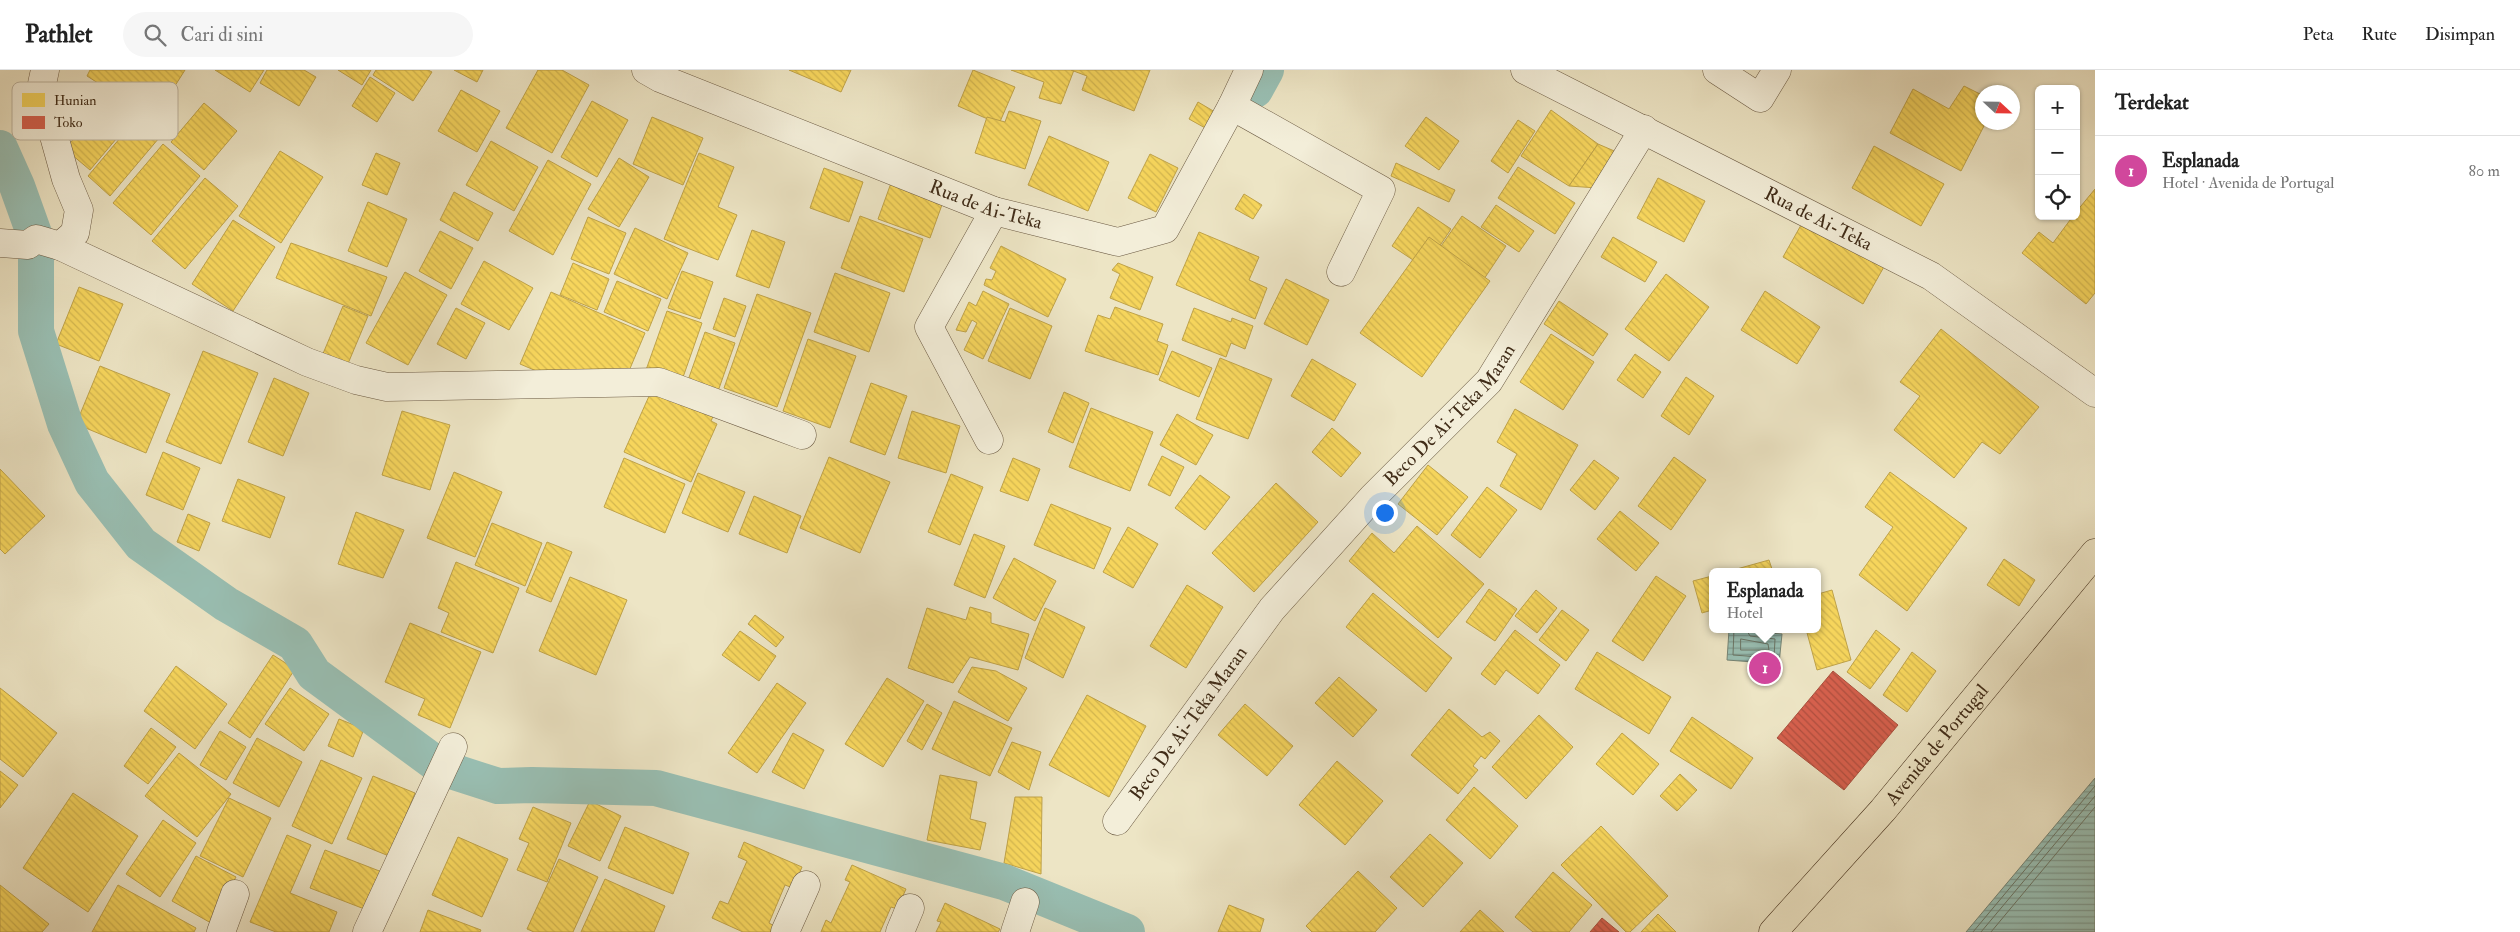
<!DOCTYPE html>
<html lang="id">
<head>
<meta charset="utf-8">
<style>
	body { margin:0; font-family:"IM FELL Double Pica",serif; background:#f6f6f6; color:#222 }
	.controls { position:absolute; right:15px; top:15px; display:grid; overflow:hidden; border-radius:8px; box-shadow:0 1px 4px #0004 }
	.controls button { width:45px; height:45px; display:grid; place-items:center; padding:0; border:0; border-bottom:1px solid #e0e0e0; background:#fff; color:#222; font:25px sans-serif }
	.compass { position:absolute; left:1975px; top:15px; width:45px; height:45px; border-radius:50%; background:#fff; box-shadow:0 1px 4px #0004; rotate:112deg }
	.you { position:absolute; left:1384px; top:442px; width:18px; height:18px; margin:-12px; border:4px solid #fff; border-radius:50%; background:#1a73e8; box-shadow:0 0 0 8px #1a73e833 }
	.badge { display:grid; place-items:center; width:32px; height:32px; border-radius:50%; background:#8f2418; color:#fff; font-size:16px; font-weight:700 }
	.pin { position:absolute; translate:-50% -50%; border:2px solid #fff; box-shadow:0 1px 5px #0006 }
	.popup { position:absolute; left:1709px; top:498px; width:112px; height:65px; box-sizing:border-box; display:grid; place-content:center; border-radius:8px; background:#fff; filter:drop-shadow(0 1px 4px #0005); font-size:16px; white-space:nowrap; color:#767676 }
	.popup b { font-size:19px; color:#222 }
	.popup::after { content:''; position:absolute; left:50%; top:100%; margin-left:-10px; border:10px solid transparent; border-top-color:#fff }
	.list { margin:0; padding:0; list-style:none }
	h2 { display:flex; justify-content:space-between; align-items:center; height:65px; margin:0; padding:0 20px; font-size:21px }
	h2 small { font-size:16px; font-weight:400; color:#767676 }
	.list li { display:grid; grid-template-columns:32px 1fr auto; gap:15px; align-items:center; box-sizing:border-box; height:70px; padding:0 20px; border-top:1px solid #e0e0e0 }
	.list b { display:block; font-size:19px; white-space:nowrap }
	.list p { margin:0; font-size:16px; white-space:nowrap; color:#767676 }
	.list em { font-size:16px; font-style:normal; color:#767676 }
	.icon { flex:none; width:28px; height:28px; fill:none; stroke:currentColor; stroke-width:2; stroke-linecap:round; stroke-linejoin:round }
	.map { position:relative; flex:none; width:2095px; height:862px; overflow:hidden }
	header { display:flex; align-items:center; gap:30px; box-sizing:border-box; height:70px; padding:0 25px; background:#fff; border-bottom:1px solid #e0e0e0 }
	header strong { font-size:24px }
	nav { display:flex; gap:28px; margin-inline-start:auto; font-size:18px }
	.search { width:350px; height:45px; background:#f6f6f6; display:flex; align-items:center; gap:12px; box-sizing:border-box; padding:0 18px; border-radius:28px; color:#767676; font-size:19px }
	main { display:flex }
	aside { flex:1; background:#fff }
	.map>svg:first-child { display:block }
	.water { fill:url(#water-rules); stroke:#758475 }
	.homes { fill:url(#homes-back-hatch); stroke:#bfa248 }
	.shops { fill:url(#shops-back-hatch); stroke:#a9503d }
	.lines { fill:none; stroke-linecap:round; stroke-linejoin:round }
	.shore { stroke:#6c7666; stroke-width:1 }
	.canal { stroke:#99bfb3; stroke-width:36 }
	.minor-casing { stroke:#6b5a43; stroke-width:29 }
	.major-casing { stroke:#402c18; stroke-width:29 }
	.minor { stroke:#f3eed9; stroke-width:28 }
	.major { stroke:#ede5c5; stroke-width:28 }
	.labels { text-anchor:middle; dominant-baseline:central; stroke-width:5; stroke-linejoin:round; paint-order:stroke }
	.street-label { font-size:19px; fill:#402c18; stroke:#f3eed9 }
	.key { fill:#f3eed9; stroke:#bdb49f; stroke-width:1 }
	.key-label { font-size:14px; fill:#402c18 }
</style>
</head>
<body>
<header>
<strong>Pathlet</strong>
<div class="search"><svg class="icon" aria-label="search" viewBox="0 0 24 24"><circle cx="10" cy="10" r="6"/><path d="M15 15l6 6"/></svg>Cari di sini</div>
<nav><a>Peta</a><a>Rute</a><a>Disimpan</a></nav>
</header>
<main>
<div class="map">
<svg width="2095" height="862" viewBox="0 0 2095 862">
	<defs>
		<pattern id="water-rules" width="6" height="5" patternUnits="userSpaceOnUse" patternTransform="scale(1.25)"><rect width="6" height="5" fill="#99bfb3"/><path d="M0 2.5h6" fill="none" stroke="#7e9b91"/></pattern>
		<pattern id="homes-back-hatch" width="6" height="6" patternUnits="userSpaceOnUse" patternTransform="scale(1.25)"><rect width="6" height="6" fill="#f6d55c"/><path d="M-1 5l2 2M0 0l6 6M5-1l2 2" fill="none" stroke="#d4b74f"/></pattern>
		<pattern id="shops-back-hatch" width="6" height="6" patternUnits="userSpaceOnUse" patternTransform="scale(1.25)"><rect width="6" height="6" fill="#d6604d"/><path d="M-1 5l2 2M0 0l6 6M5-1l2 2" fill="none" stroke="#af4f3f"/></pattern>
	</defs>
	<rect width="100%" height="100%" fill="#ede5c5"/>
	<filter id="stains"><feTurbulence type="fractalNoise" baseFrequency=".004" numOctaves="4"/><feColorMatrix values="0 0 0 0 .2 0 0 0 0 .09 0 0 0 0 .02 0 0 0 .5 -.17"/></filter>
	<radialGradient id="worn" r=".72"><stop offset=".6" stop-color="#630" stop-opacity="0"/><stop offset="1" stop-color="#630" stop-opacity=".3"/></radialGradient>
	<!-- water -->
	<g class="water">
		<polygon points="1729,560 1782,564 1779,594 1727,590"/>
		<polygon points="2095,708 2095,862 1966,862"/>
	</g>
	<!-- homes -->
	<g class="homes">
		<polygon points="90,0 185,0 154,49 87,6"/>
		<polygon points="215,0 264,0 250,22"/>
		<polygon points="267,0 304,0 316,7 299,36 260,13"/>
		<polygon points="338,0 371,0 362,15"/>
		<polygon points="376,0 428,0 432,2 413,31 373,5"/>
		<polygon points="454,0 483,0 477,12"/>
		<polygon points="538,0 562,0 589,15 552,83 506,58"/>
		<polygon points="789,0 851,0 841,22"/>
		<polygon points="973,0 1015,17 999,54 958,36"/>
		<polygon points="1011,0 1074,0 1061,34 1039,28 1044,12"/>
		<polygon points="1071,0 1150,0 1134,41 1082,20 1087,6"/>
		<polygon points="370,7 395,23 377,52 352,36"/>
		<polygon points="1964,16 1982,25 1982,52 1986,52 1961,101 1890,63 1913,19 1949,39"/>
		<polygon points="461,20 500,41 477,82 438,61"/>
		<polygon points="79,21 95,34 70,64 55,50"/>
		<polygon points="592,31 628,50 597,107 561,87"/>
		<polygon points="1198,32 1215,42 1207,59 1189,49"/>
		<polygon points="204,33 237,61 204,100 171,72"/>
		<polygon points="1551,40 1598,74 1569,116 1521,86"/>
		<polygon points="97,41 122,62 90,100 65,79"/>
		<polygon points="1009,41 1041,51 1025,99 975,83 987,47 1005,52"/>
		<polygon points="652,47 703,68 683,115 633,94"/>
		<polygon points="1426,47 1459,71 1439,100 1405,76"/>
		<polygon points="137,48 159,68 110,126 88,106"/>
		<polygon points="1518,50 1535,61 1508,103 1491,91"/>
		<polygon points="1049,66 1109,92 1088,141 1028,115"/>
		<polygon points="491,71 538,97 514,141 466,115"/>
		<polygon points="163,74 200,106 151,165 113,133"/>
		<polygon points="1598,74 1619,83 1597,118 1569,116"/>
		<polygon points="1874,76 1944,114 1921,156 1852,118"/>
		<polygon points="280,81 323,107 281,173 239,146"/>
		<polygon points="376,83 400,93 387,125 362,115"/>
		<polygon points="699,83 734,97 718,137 737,145 718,190 664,169"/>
		<polygon points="1150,84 1178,98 1156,142 1128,128"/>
		<polygon points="619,88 649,107 619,157 588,139"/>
		<polygon points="548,90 591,114 553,185 509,161"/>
		<polygon points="1396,93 1455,120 1449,132 1391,106"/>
		<polygon points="1518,97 1575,133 1555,164 1498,128"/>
		<polygon points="824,98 863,112 849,152 810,138"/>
		<polygon points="205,108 238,136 185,199 152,171"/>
		<polygon points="1658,108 1705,131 1684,172 1637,148"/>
		<polygon points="891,113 943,132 930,168 878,149"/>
		<polygon points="2095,119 2095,223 2086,234 2022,183 2039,162 2053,173 2073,146 2076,146 2076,142"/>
		<polygon points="454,122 493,143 478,171 440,150"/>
		<polygon points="1244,124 1262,135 1253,149 1235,139"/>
		<polygon points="368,132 407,149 387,197 348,181"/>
		<polygon points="1496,135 1534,161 1519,182 1481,157"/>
		<polygon points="1418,137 1451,159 1425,198 1392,176"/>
		<polygon points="860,146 923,169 904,222 841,198"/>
		<polygon points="1462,146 1506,176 1482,212 1437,182"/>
		<polygon points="588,147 626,163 609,204 571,189"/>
		<polygon points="1805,148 1885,195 1863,234 1783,187"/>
		<polygon points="233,150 275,177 233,241 192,214"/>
		<polygon points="635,158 688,183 667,229 614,204"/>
		<polygon points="752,160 785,172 769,218 736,206"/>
		<polygon points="440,161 473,178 451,219 419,201"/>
		<polygon points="1199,162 1259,187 1249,210 1267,218 1255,249 1176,215"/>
		<polygon points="1429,167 1490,211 1422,307 1360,263"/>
		<polygon points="1613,167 1657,192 1645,212 1601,187"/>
		<polygon points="291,173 387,207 371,246 276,208"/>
		<polygon points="1001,176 1066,209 1048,247 984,215 986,209 992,210 996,201 990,198"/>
		<polygon points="484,191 533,218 509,260 461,234"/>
		<polygon points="573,193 609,209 597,240 560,225"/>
		<polygon points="1118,193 1153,207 1140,240 1110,228 1120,204 1112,200"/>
		<polygon points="682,201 713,212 700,249 668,238"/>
		<polygon points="405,202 447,225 408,295 366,273"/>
		<polygon points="835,203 890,223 869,282 814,262"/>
		<polygon points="1666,204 1709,237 1669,291 1625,259"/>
		<polygon points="1286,209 1329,230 1307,275 1264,254"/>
		<polygon points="617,211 661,229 648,261 604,242"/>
		<polygon points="79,217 123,234 99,291 56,274"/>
		<polygon points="983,221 1009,234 983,289 964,280 977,253 972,250 966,262 956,260 969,232 976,236"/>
		<polygon points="1765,221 1820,257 1797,294 1741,260"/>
		<polygon points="551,222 645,263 626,308 560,311 520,294"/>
		<polygon points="757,224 811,243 777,337 724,318"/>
		<polygon points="724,228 746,236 735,267 713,259"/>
		<polygon points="1559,231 1608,264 1593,286 1544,254"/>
		<polygon points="343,236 368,246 347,296 322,286"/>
		<polygon points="1115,237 1163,254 1157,271 1168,275 1158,305 1085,281 1098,245 1110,249"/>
		<polygon points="456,238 485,253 466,289 437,274"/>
		<polygon points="1010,238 1052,256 1030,309 988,291"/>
		<polygon points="1194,238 1231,252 1232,248 1253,256 1245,279 1231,273 1226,287 1182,270"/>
		<polygon points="667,241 702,253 681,313 646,300"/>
		<polygon points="1941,259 2039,337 2000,384 1982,372 1954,408 1894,360 1920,326 1900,312"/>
		<polygon points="705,262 735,273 716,327 686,316"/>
		<polygon points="1551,264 1594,292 1563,340 1520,312"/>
		<polygon points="808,269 856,286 830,358 783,341"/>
		<polygon points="203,281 258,303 221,394 166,372"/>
		<polygon points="1172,281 1212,298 1199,327 1159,310"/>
		<polygon points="1635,284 1661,302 1643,328 1617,310"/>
		<polygon points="1220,288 1272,309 1248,369 1196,349"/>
		<polygon points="1312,289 1356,314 1334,351 1291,326"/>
		<polygon points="100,296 170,324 146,383 76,354"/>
		<polygon points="1686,307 1714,326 1689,365 1661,346"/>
		<polygon points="274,308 309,323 283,386 248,372"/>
		<polygon points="871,313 907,326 885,385 850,372"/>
		<polygon points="654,315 715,342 711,351 717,354 691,412 624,382"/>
		<polygon points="1064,322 1089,333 1073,373 1048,362"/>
		<polygon points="1091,338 1153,362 1130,421 1069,397"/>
		<polygon points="1515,339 1578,375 1541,440 1500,416 1517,384 1497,372"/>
		<polygon points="402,341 450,355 430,420 382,405"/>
		<polygon points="912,341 960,356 946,403 898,388"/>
		<polygon points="1177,344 1213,365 1196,395 1160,375"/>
		<polygon points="1332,358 1361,383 1341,407 1312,382"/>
		<polygon points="163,382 200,398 183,440 146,425"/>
		<polygon points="1162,386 1184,397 1170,426 1148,415"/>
		<polygon points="829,387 890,412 860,483 800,458"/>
		<polygon points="1674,387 1706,410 1671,460 1638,436"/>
		<polygon points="624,388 685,414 665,463 604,437"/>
		<polygon points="1013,388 1040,399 1028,431 1000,421"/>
		<polygon points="1594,390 1619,408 1595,440 1570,420"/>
		<polygon points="1428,395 1468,427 1437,465 1398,434"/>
		<polygon points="0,399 45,446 5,484 0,479"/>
		<polygon points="454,402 502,422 475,487 427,468"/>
		<polygon points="1890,402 1967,458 1907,541 1859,505 1893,457 1865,437"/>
		<polygon points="698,403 745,422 728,462 682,443"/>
		<polygon points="951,404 983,417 960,475 928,462"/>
		<polygon points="1200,405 1230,427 1205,460 1175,438"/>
		<polygon points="238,409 285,427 270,468 222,451"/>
		<polygon points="1276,413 1318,452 1254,522 1212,483"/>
		<polygon points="1487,417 1517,440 1480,488 1451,465"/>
		<polygon points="754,426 801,446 787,483 739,464"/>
		<polygon points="1051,434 1111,458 1094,499 1034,475"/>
		<polygon points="1620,441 1659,473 1636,501 1597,469"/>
		<polygon points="356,442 404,460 383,508 338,494"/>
		<polygon points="188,444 210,453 199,481 177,472"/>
		<polygon points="492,453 542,473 525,516 475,495"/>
		<polygon points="1417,456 1484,514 1438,568 1349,491 1372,463 1394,483"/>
		<polygon points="1128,457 1158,474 1133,518 1103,502"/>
		<polygon points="974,464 1005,476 985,528 954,515"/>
		<polygon points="547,472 572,482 551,532 526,522"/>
		<polygon points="1014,488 1056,511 1035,551 993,528"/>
		<polygon points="2004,489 2035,510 2019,536 1987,515"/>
		<polygon points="1769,490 1773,502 1726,502"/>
		<polygon points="456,492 519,518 493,583 441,562 449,543 438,538"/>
		<polygon points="1656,506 1686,526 1643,591 1612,571"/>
		<polygon points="1712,506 1712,540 1702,543 1693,511"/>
		<polygon points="570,507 627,530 596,605 539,581"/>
		<polygon points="1187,515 1223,537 1186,598 1150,576"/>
		<polygon points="1489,519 1517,539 1495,571 1466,552"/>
		<polygon points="1536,520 1557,538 1537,563 1515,546"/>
		<polygon points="1832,520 1851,590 1817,600 1806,559 1818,559 1818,524"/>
		<polygon points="1373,523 1452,588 1426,622 1346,557"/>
		<polygon points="970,537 991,543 991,553 1029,564 1018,600 970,587 953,613 908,598 927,538 966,550"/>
		<polygon points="1045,538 1085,557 1063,608 1025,588"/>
		<polygon points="1562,540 1589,560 1566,591 1539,570"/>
		<polygon points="755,545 784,567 776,577 748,554"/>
		<polygon points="410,553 481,582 450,658 418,645 425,629 385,612"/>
		<polygon points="1515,560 1560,595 1538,624 1506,600 1495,615 1481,604"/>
		<polygon points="1876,560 1900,579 1870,619 1847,602"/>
		<polygon points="740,561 776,586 759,611 722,585"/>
		<polygon points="1597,582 1671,627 1649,664 1575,619"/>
		<polygon points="1912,582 1936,601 1907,642 1883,625"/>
		<polygon points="273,585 295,599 250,668 228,653"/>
		<polygon points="176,596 227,634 195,679 144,641"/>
		<polygon points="972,597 996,601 1027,618 1008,651 958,622"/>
		<polygon points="1339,607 1377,640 1353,667 1315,633"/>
		<polygon points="887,608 924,631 883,697 845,674"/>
		<polygon points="777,613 806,633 757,703 728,683"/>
		<polygon points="0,618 57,663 23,707 0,689"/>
		<polygon points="290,618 329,644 304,681 265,654"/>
		<polygon points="1087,625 1146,656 1109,727 1049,695"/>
		<polygon points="954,631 1012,658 990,706 932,679"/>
		<polygon points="927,634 942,643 922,680 907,671"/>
		<polygon points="1245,634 1293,676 1267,706 1218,665"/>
		<polygon points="1449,639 1482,667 1490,662 1500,671 1485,689 1481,686 1473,696 1478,700 1458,724 1411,685"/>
		<polygon points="1539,645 1573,677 1526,729 1492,697"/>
		<polygon points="1692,647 1753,688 1731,719 1670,681"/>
		<polygon points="339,649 364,659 353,687 328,676"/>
		<polygon points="151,658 176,677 148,714 124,696"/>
		<polygon points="220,661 246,677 226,710 200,695"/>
		<polygon points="793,663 824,680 804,719 772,702"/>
		<polygon points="1622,663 1659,694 1633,725 1596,694"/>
		<polygon points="257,668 302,692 279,737 233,713"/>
		<polygon points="1012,672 1041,682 1029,720 998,702"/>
		<polygon points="179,683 231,724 197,767 145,726"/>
		<polygon points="321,690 362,708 332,774 292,756"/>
		<polygon points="1337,691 1383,731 1345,775 1299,735"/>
		<polygon points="0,701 18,715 0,738"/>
		<polygon points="1680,704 1697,720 1677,741 1660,726"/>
		<polygon points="940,705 977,712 970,749 986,753 980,780 927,770"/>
		<polygon points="373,706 415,723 389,786 347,769"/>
		<polygon points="1474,717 1518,756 1490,789 1446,750"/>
		<polygon points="73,723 138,766 88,842 23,798"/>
		<polygon points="1015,727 1042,727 1041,804 1004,793"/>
		<polygon points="229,728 271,748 243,807 200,786"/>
		<polygon points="590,731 621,746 600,791 568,776"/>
		<polygon points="533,737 571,753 547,812 517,800 529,773 519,769"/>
		<polygon points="163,750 196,773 160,827 126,804"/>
		<polygon points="1601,756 1668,826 1630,862 1626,862 1561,795"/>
		<polygon points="625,757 689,783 673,824 608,798"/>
		<polygon points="1430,764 1463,793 1423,837 1390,807"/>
		<polygon points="287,765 311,775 290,823 337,842 329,862 276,862 250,852"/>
		<polygon points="458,767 508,789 482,847 432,825"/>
		<polygon points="744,772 802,797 793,818 785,815 769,853 776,857 774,862 743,862 712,848 720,831 728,834 747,791 738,787"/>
		<polygon points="325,780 382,802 367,840 310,818"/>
		<polygon points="196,786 236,807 211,853 172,831"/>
		<polygon points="559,789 598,807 573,862 534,862 527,859"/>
		<polygon points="852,795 906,819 897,839 891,837 880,862 821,862 826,850 831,853 850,812 845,810"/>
		<polygon points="1358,801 1397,838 1375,862 1312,862 1306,856"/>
		<polygon points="1553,802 1592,835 1569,862 1533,862 1515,847"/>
		<polygon points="605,809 665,836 654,862 581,862"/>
		<polygon points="0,815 49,854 42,862 0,862"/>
		<polygon points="118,815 196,858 194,862 92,862"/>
		<polygon points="945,833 1000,859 998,862 936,862 941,852 937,851"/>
		<polygon points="1229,835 1264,849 1260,862 1218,862"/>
		<polygon points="428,840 481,860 480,862 420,862"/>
		<polygon points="1480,840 1504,862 1460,862"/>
		<polygon points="1658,844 1676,862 1641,862"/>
	</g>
	<!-- shops -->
	<g class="shops">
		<polygon points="1833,601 1898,655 1844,720 1777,668"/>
		<polygon points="1602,848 1619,862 1590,862"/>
	</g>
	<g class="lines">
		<!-- shore -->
		<g class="shore">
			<polyline points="1734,559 1733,585 1774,588 1775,569 1750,566 1746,559"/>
			<polygon points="1741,569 1768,574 1769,580 1741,580"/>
			<polyline points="1973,862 2095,716"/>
			<polyline points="1981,862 2095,726"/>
			<polyline points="1991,862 2095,737"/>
		</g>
		<!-- canal -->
		<g class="canal">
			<polyline points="1255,20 1266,0"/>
			<polyline points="0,78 17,116 36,169 36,261 65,354 92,412 141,474 226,534 295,574 314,604 442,698 498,716 532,715 656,718 1004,812 1127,862"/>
		</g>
		<defs>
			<g id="minor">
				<path id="s1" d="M646,0L660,8L994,141L1118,172L1165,159L1232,36L1249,0"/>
				<path id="s2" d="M1525,0L1931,206L2095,323"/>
				<polyline points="1717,0 1760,28 1777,0"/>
				<polyline points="1232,36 1381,120 1341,202"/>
				<polyline points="0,173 28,175 36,169 60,176 75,163 79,140 66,109 49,48 42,14 45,0"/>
				<polyline points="60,176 307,292 356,310 387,317 659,312 802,365"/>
				<polyline points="989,370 929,257 994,141"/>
				<path id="s3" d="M1117,751L1272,539L1373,427L1489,311L1644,59"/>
				<polyline points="221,862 235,824"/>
				<polyline points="367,862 453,677"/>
				<polyline points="785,862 806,815"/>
				<polyline points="900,862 910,838"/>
				<polyline points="1015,862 1025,832"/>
			</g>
			<g id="major">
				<path id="s4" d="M1773,862L1883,740L2095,483"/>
			</g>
		</defs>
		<!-- minor casing -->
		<use href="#minor" class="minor-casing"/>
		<!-- major casing -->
		<use href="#major" class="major-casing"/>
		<!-- minor -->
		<use href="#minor" class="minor"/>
		<!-- major -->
		<use href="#major" class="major"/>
	</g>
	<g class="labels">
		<!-- street labels -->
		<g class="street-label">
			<text stroke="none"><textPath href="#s1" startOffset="366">Rua de Ai-Teka</textPath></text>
			<text stroke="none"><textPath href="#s2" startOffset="329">Rua de Ai-Teka</textPath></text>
			<text stroke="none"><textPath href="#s3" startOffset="526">Beco De Ai-Teka Maran</textPath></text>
			<text stroke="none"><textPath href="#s3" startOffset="121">Beco De Ai-Teka Maran</textPath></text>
			<text stroke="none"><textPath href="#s4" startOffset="249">Avenida de Portugal</textPath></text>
		</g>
	</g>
	<!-- legend -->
	<rect x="12" y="12" width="166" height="58" rx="8" class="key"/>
	<rect x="22" y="23" width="23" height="14" fill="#f6d55c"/>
	<rect x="22" y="46" width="23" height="13" fill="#d6604d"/>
	<g class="key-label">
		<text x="54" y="35">Hunian</text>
		<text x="54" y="57">Toko</text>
	</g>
	<rect width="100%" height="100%" filter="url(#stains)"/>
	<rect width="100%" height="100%" fill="url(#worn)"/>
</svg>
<div class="controls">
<button>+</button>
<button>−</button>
<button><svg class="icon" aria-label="locate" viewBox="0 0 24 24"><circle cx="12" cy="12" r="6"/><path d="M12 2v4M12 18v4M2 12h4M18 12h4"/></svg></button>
</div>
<svg class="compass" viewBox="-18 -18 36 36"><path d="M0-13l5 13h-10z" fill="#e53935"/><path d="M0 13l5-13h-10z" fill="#767676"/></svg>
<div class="you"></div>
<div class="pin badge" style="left:1765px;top:598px;background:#d1479c">1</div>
<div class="popup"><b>Esplanada</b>Hotel</div>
</div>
<aside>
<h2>Terdekat<small></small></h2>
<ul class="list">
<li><span class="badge" style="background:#d1479c">1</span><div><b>Esplanada</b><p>Hotel · Avenida de Portugal</p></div><em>80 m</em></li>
</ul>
</aside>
</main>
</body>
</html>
